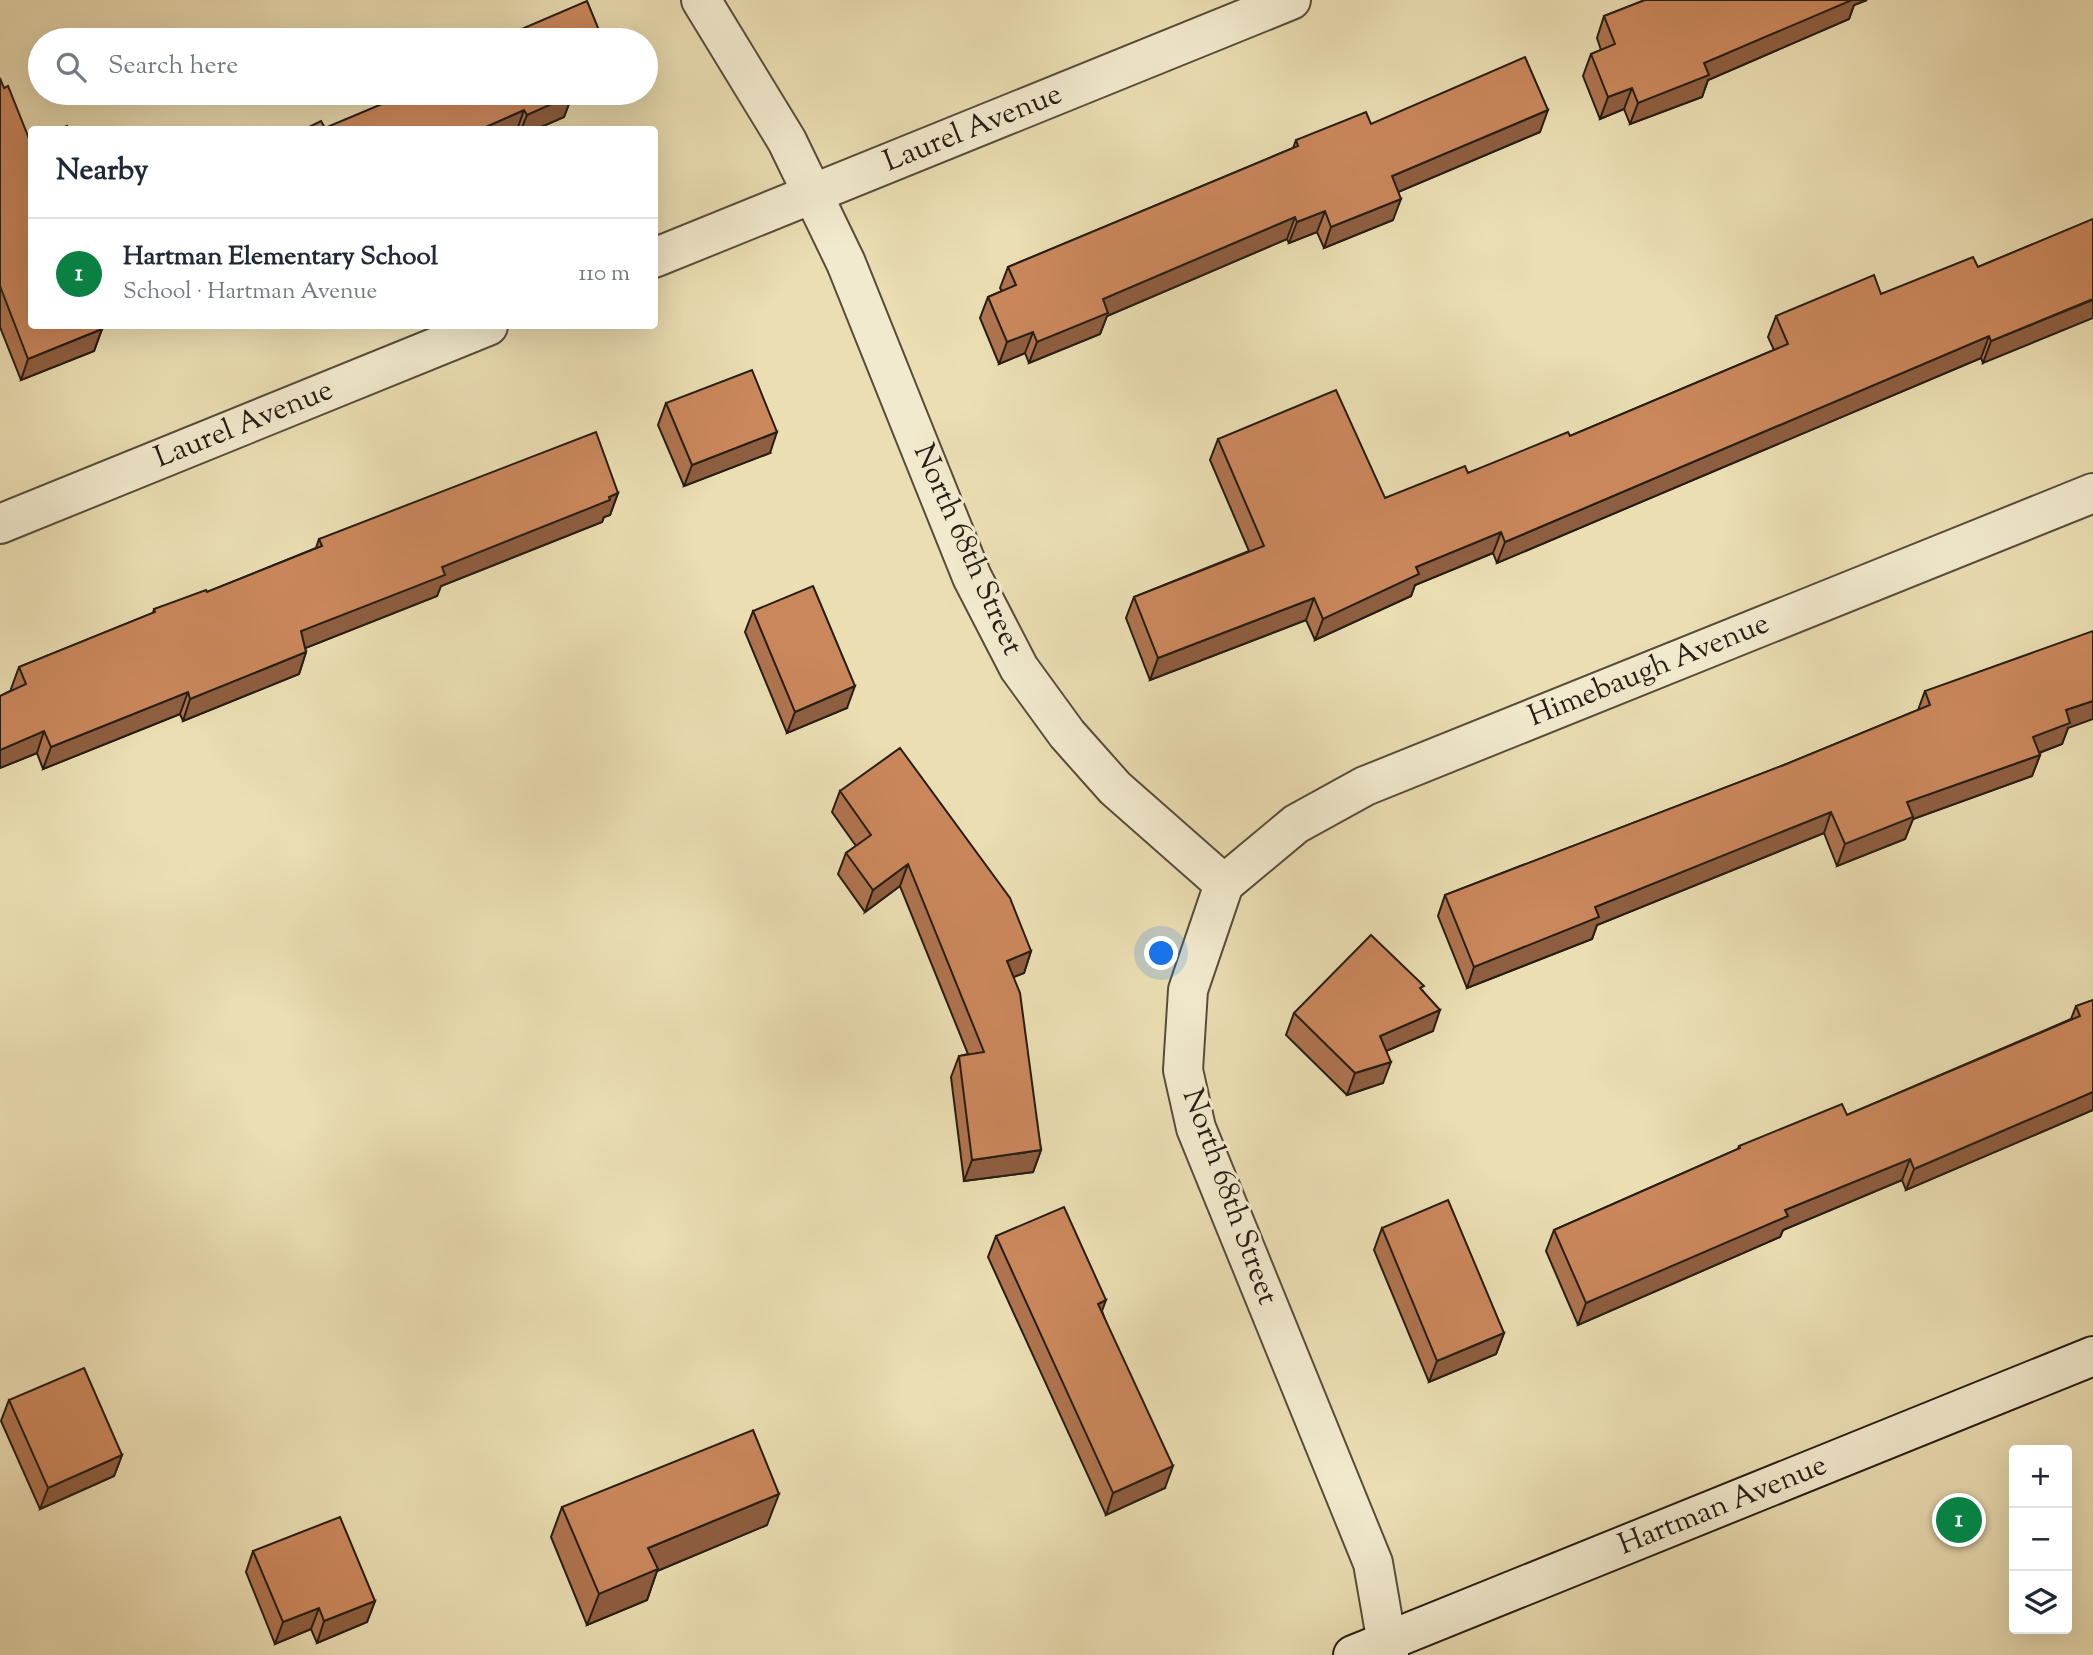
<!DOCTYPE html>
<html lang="en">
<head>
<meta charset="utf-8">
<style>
	body { margin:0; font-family:"Sorts Mill Goudy",serif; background:#f6f6f7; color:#1f2937 }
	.controls { position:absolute; right:21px; bottom:21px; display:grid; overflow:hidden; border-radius:7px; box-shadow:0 7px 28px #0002 }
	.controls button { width:63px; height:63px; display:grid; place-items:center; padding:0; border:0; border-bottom:2px solid #e0e1e3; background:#fff; color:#1f2937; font:35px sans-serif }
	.you { position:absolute; left:1162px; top:954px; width:24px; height:24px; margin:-18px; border:5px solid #fff; border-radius:50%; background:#1a73e8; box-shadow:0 0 0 10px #1a73e833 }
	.badge { display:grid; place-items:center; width:46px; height:46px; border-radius:50%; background:#0b8043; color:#fff; font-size:23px; font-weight:700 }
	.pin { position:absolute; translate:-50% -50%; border:4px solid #fff; box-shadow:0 2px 7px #0006 }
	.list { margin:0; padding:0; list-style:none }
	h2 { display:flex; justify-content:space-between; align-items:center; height:91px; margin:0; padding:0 28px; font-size:30px }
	h2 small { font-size:23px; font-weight:400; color:#747a83 }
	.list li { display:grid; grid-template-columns:46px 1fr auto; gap:21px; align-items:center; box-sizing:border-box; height:112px; padding:0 28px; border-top:2px solid #e0e1e3 }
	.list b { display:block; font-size:26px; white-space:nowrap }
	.list p { margin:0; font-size:23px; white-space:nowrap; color:#747a83 }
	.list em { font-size:23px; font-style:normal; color:#747a83 }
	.icon { flex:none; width:38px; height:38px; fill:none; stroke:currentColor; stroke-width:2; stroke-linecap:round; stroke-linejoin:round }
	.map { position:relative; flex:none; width:2093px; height:1655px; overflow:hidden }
	.search { position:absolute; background:#fff; box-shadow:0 7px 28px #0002; left:28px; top:28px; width:630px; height:77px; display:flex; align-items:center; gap:18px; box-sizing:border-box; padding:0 24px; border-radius:38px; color:#747a83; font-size:26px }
	.panel { position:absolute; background:#fff; box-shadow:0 7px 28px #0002; left:28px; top:126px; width:630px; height:203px; border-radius:7px }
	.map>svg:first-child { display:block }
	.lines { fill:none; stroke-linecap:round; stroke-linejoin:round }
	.street-casing { stroke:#574d3b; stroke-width:42 }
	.secondary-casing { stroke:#261d13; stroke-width:42 }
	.street { stroke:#f2eace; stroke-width:38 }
	.secondary { stroke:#f2eace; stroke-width:38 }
	.wall { fill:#af744f; stroke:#261d13; stroke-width:2 }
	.shaded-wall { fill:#8e5e40; stroke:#261d13; stroke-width:2 }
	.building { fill:#cb875c; stroke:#261d13; stroke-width:2 }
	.labels { text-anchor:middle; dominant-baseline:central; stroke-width:6; stroke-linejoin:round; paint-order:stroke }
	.street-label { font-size:30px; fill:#261d13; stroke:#f2eace }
</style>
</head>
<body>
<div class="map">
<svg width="2093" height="1655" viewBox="0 0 2093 1655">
	<rect width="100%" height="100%" fill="#ebdeb3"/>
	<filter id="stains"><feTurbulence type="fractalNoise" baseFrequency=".00286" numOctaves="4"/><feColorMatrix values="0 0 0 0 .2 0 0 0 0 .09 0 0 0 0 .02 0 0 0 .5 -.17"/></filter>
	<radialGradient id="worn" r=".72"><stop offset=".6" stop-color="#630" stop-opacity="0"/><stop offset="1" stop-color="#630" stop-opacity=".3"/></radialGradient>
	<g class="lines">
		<defs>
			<g id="street">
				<polyline points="701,0 787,141 846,263 972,577 1019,668 1067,734 1115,788 1224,884"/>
				<polyline points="654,258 1291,0"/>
				<polyline points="0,524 488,326"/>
				<polyline points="1224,884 1296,824 1365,786 2093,493"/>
				<polyline points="1224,884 1188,990 1183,1070 1196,1128 1373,1563 1389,1655"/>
			</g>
			<polyline id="secondary" points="1353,1655 2093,1356"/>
		</defs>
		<!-- street casing -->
		<use href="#street" class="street-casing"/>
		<!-- secondary casing -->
		<use href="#secondary" class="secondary-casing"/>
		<!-- street -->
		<use href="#street" class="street"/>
		<!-- secondary -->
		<use href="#secondary" class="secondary"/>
	</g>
	<!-- wall -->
	<g class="wall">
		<polygon points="1645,0 1867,0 1854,5 1849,19 1708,80 1702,97 1630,124 1624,109 1600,119 1583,76 1591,54 1601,50 1597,38 1604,16"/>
		<polygon points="0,78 32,326 102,329 94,351 21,380 0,327"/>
		<polygon points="570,101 564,117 534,130 303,130 325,128"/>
		<polygon points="1371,124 1540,132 1398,192 1393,220 1324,248 1317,232 1289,243 1287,239 1107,316 1100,334 1029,363 1025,353 999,364 980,318 988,297 1002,291 1000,288 1008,267 1293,148 1296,140"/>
		<polygon points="2093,219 1983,363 1981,358 1497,563 1493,553 1415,585 1411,596 1315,640 1306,620 1150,680 1126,618 1134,597 1249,551 1210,460 1218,439 1385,498 1468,473 1570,436 1774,350 1768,337 1776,316 1881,294 1978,267"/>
		<polygon points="666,403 770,453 684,486 658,425"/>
		<polygon points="618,493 610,515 604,517 602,522 441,586 437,596 305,648 306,652 299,674 183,721 180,714 43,769 37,753 0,768 0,696 12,690 11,689 19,667 153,613 154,609 207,592 316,548 319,539"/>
		<polygon points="753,611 847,708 787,733 745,632"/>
		<polygon points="1925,691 2068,728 2062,744 2039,753 2040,755 2032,776 1913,819 1905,839 1837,866 1824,833 1597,925 1592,939 1467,988 1438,916 1445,895 1784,765 1918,710"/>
		<polygon points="840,791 1031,951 1024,973 1013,977 1041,1150 1033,1172 964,1181 951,1077 959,1056 968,1054 900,886 865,912 838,874 846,853 856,846 832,812"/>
		<polygon points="1423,991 1433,1031 1386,1051 1383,1083 1347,1095 1286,1035 1294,1013"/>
		<polygon points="2093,1000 2093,1110 1906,1190 1902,1180 1783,1230 1780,1237 1578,1325 1546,1251 1554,1230 1738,1149 1739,1146 1847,1115 2071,1019 2076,1006"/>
		<polygon points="1382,1228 1504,1333 1496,1354 1429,1382 1374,1250"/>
		<polygon points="996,1236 1102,1311 1165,1488 1106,1515 988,1257"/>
		<polygon points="9,1400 122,1455 114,1476 40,1509 1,1421"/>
		<polygon points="562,1507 767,1525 657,1571 647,1600 587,1625 551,1537"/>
		<polygon points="253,1551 375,1601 367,1622 317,1643 311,1629 275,1644 246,1572"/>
	</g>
	<!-- shaded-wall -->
	<g class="shaded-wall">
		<polygon points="1848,0 1867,0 1854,5 1849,19 1708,80 1702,97 1630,124 1638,103 1704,63"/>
		<polygon points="1632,88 1624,109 1600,119 1608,97"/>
		<polygon points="564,93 590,93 570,101 564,117 534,130 521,130 527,115"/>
		<polygon points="524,110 517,130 479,130"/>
		<polygon points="1548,110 1540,132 1384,198 1392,176"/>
		<polygon points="1401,199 1393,220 1324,248 1331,227"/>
		<polygon points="1325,211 1317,232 1289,243 1297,222"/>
		<polygon points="1295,217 1287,239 1107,316 1100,334 1029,363 1037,342 1103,299"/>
		<polygon points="2093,300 2093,318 1983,363 1991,341"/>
		<polygon points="102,329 94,351 21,380 28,359"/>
		<polygon points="1033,332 1025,353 999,364 1007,342"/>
		<polygon points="1989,336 1981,358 1497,563 1505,542"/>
		<polygon points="777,432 770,453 684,486 692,465"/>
		<polygon points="618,493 610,515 604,517 602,522 441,586 437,596 293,653 301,631 442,567"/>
		<polygon points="1501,532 1493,553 1415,585 1411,596 1315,640 1323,619 1416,567"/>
		<polygon points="1314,598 1306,620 1150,680 1158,658"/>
		<polygon points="306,652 299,674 183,721 190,699"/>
		<polygon points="855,686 847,708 787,733 795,712"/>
		<polygon points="188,692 180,714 43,769 51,747"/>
		<polygon points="2093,701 2093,719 2068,728 2062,744 2025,758 2033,737 2066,710"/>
		<polygon points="44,731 37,753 0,768 0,750"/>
		<polygon points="2040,755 2032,776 1913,819 1905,839 1837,866 1845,844 1907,802"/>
		<polygon points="1831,812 1824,833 1597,925 1592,939 1467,988 1474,967 1595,907"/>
		<polygon points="908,864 900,886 865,912 873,890"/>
		<polygon points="1031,951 1024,973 999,983 1007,961"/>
		<polygon points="1440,1010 1433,1031 1372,1057 1380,1036"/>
		<polygon points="1391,1062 1383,1083 1347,1095 1355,1073"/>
		<polygon points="2093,1092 2093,1110 1906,1190 1914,1169"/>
		<polygon points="1041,1150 1033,1172 964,1181 972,1160"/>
		<polygon points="1910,1159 1902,1180 1783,1230 1780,1237 1578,1325 1586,1303 1785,1210"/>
		<polygon points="1106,1300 1098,1322 1098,1304"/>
		<polygon points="1504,1333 1496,1354 1429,1382 1437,1361"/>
		<polygon points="122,1455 114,1476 40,1509 48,1488"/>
		<polygon points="1173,1466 1165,1488 1106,1515 1113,1493"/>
		<polygon points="779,1494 767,1525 657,1571 647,1600 587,1625 599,1594 648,1548"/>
		<polygon points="375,1601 367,1622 317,1643 324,1621"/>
		<polygon points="319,1608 311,1629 275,1644 283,1622"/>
	</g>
	<!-- building -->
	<g class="building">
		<polygon points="1645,0 1852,0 1704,63 1709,75 1638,103 1632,88 1608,97 1591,54 1615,44 1604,16"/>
		<polygon points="587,1 603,40 496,40"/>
		<polygon points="1525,57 1548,110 1392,176 1401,199 1331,227 1325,211 1297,222 1295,217 1103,299 1108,313 1037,342 1033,332 1007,342 988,297 1016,285 1008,267 1298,146 1296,140 1366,112 1371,124"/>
		<polygon points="0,78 4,88 8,86 30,141 32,140 32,326 100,326 102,329 28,359 0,286"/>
		<polygon points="408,93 571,93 572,95 527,115 524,110 479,130 303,130 321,121 325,128"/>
		<polygon points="67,126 68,130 58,130"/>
		<polygon points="2093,219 2093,299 1991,341 1989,336 1505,542 1501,532 1416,567 1419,574 1323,619 1314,598 1158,658 1134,597 1264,546 1218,439 1336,390 1385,498 1465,466 1468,473 1568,432 1570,436 1788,344 1776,316 1874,275 1881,294 1973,257 1978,267"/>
		<polygon points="752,370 777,432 692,465 666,403"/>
		<polygon points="596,432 618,493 609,497 610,500 442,567 445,575 301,631 306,652 190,699 188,692 51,747 44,731 0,750 0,696 26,684 19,667 155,612 154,609 206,590 207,592 322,546 319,539"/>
		<polygon points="813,586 855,686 795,712 753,611"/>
		<polygon points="2093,631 2093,701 2066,710 2070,723 2033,737 2040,755 1907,802 1913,817 1845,844 1831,812 1595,907 1599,917 1474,967 1445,895 1784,765 1930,705 1925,691"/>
		<polygon points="900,748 1010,898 1031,951 1007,961 1020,993 1041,1150 972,1160 959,1056 984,1052 908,864 873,890 846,853 871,835 840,791"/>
		<polygon points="1371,935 1424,986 1420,988 1440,1010 1380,1036 1391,1062 1355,1073 1294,1013"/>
		<polygon points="2093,1000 2093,1092 1914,1169 1910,1159 1785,1210 1788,1216 1586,1303 1554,1230 1740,1148 1739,1146 1842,1104 1847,1115 2080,1016 2076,1006"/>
		<polygon points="1448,1200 1504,1333 1437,1361 1382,1228"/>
		<polygon points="1064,1207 1106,1300 1098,1304 1173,1466 1113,1493 996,1236"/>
		<polygon points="84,1368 122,1455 48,1488 9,1400"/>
		<polygon points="753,1430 779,1494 648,1548 658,1569 599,1594 562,1507"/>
		<polygon points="340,1517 375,1601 324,1621 319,1608 283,1622 253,1551"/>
	</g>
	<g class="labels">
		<!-- street labels -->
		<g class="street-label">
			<text transform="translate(973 129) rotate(-22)">Laurel Avenue</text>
			<text transform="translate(244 425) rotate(-22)">Laurel Avenue</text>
			<text transform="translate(967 550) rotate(66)">North 68th Street</text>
			<text transform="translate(1649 671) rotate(-22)">Himebaugh Avenue</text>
			<text transform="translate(1229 1197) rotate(70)">North 68th Street</text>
			<text transform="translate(1723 1506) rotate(-22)">Hartman Avenue</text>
		</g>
	</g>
	<rect width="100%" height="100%" filter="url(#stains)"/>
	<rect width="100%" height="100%" fill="url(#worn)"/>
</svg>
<div class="controls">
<button>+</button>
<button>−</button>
<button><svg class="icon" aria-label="layers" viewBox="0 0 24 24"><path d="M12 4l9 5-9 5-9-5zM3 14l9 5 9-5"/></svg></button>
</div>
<div class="you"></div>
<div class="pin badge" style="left:1959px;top:1520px">1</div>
<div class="search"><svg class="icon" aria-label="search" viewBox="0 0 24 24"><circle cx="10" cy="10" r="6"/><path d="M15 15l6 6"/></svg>Search here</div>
<section class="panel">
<h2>Nearby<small></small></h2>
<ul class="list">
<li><span class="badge">1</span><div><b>Hartman Elementary School</b><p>School · Hartman Avenue</p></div><em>110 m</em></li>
</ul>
</section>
</div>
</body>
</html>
